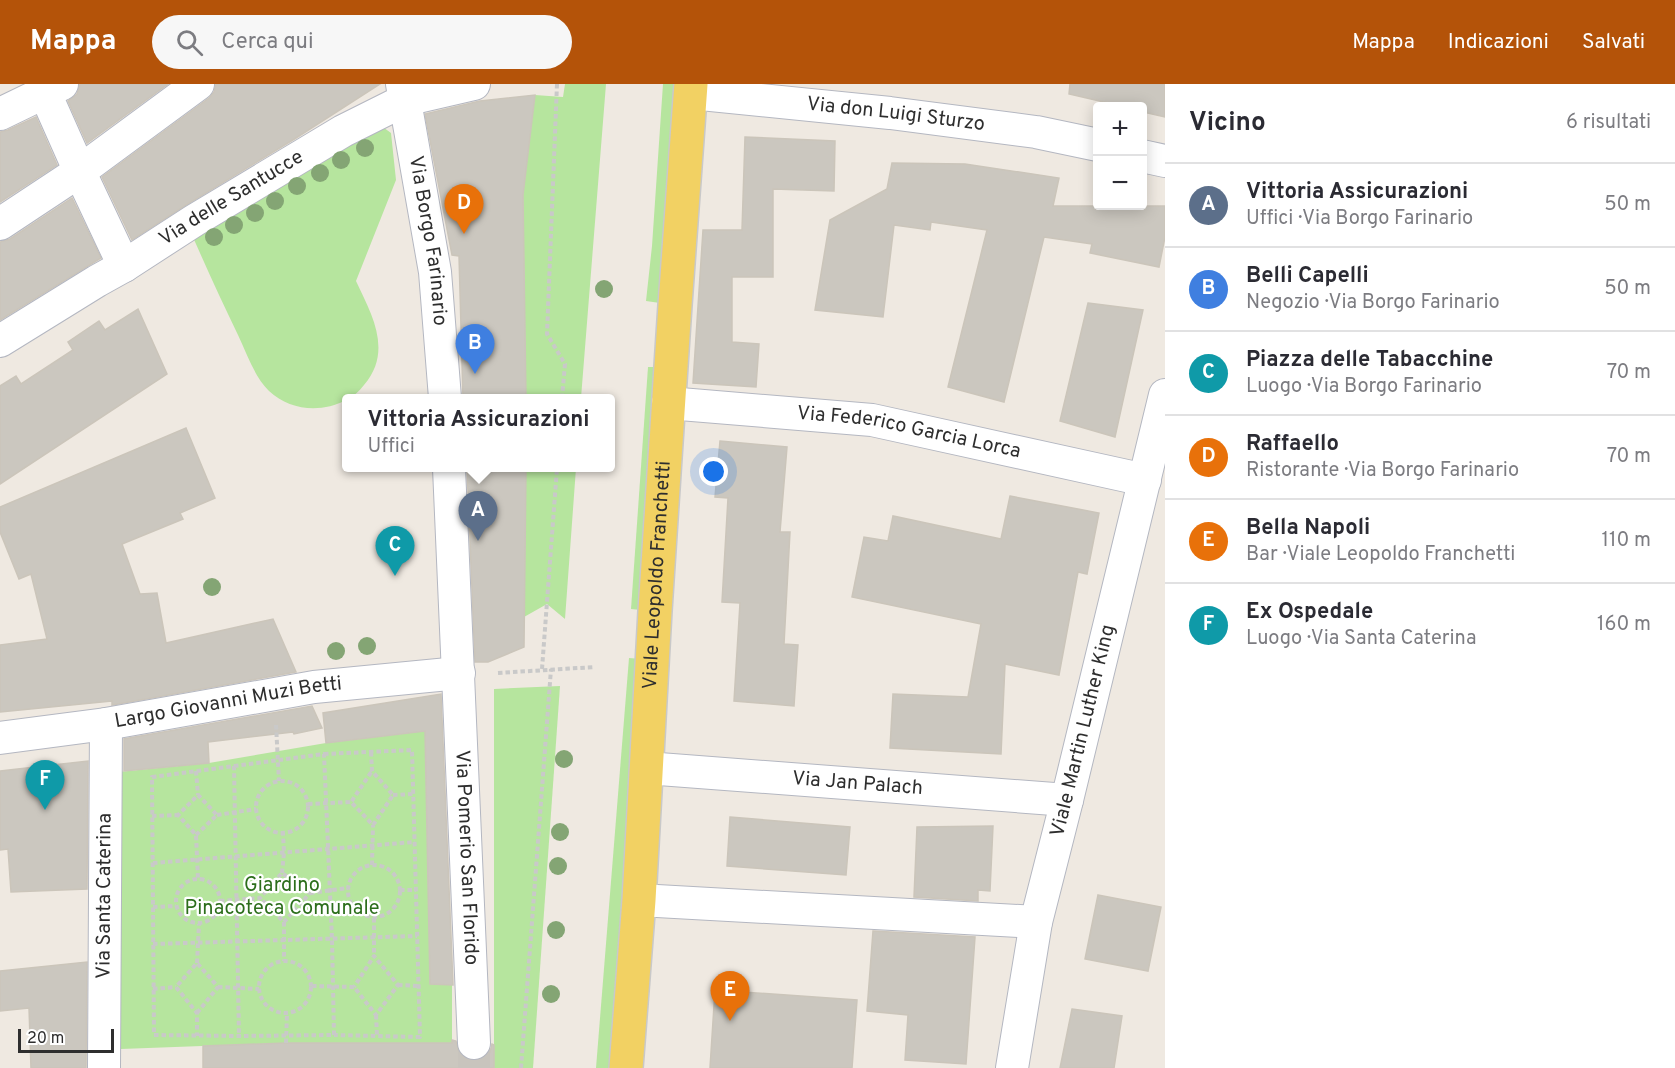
<!DOCTYPE html>
<html lang="it">
<head>
<meta charset="utf-8">
<style>
	body { margin:0; font-family:Overpass,sans-serif; background:#f7f7f7; color:#2b2b33 }
	.controls { position:absolute; right:18px; top:18px; display:grid; overflow:hidden; border-radius:6px; box-shadow:0 3px 15px #0003 }
	.controls button { width:54px; height:54px; display:grid; place-items:center; padding:0; border:0; border-bottom:2px solid #e1e1e2; background:#fff; color:#2b2b33; font:30px sans-serif }
	.scale { position:absolute; left:18px; bottom:15px; width:96px; box-sizing:border-box; padding-left:6px; border:3px solid #2e2e2e; border-top:0; font-size:16px; line-height:21px; white-space:nowrap; color:#2e2e2e; -webkit-text-stroke:4px #fff; paint-order:stroke }
	.you { position:absolute; left:714px; top:388px; width:21px; height:21px; margin:-15px; border:4px solid #fff; border-radius:50%; background:#1a73e8; box-shadow:0 0 0 9px #1a73e833 }
	.badge { display:grid; place-items:center; width:39px; height:39px; border-radius:50%; background:#b45309; color:#fff; font-size:20px; font-weight:700 }
	.pin { position:absolute; translate:-50% -50px; filter:drop-shadow(0 2px 3px #0008) }
	.pin::after { content:''; position:absolute; top:32px; width:21px; height:18px; background:inherit; clip-path:polygon(0 0,100% 0,50% 100%) }
	.popup { position:absolute; left:342px; top:310px; width:273px; height:78px; box-sizing:border-box; display:grid; place-content:center; border-radius:6px; background:#fff; filter:drop-shadow(0 2px 4px #0005); font-size:20px; white-space:nowrap; color:#7c7c81 }
	.popup b { font-size:22px; color:#2b2b33 }
	.popup::after { content:''; position:absolute; left:50%; top:100%; margin-left:-12px; border:12px solid transparent; border-top-color:#fff }
	.list { margin:0; padding:0; list-style:none }
	h2 { display:flex; justify-content:space-between; align-items:center; height:78px; margin:0; padding:0 24px; font-size:26px }
	h2 small { font-size:20px; font-weight:400; color:#7c7c81 }
	.list li { display:grid; grid-template-columns:39px 1fr auto; gap:18px; align-items:center; box-sizing:border-box; height:84px; padding:0 24px; border-top:2px solid #e1e1e2 }
	.list b { display:block; font-size:22px; white-space:nowrap }
	.list p { margin:0; font-size:20px; white-space:nowrap; color:#7c7c81 }
	.list em { font-size:20px; font-style:normal; color:#7c7c81 }
	.icon { flex:none; width:33px; height:33px; fill:none; stroke:currentColor; stroke-width:2; stroke-linecap:round; stroke-linejoin:round }
	.map { position:relative; flex:none; width:1165px; height:984px; overflow:hidden }
	header { display:flex; align-items:center; gap:36px; box-sizing:border-box; height:84px; padding:0 30px; background:#b45309; color:#fff }
	header strong { font-size:28px }
	nav { display:flex; gap:33px; margin-inline-start:auto; font-size:21px }
	.search { width:420px; height:54px; background:#f7f7f7; display:flex; align-items:center; gap:15px; box-sizing:border-box; padding:0 21px; border-radius:33px; color:#7c7c81; font-size:22px }
	main { display:flex }
	aside { flex:1; background:#fff }
	.map>svg:first-child { display:block }
	.green { fill:#b6e59e }
	.building { fill:#cbc7bf; stroke:#cbc5ba; stroke-width:1.5 }
	.lines { fill:none; stroke-linecap:round; stroke-linejoin:round }
	.minor-tunnel { stroke:#c8c4bd; stroke-width:32; stroke-dasharray:32 16; stroke-linecap:butt }
	.minor-casing { stroke:#b4b7c1; stroke-width:34 }
	.major-casing { stroke:#c9c9c9; stroke-width:36 }
	.path { stroke:#c9c9c9; stroke-width:4; stroke-dasharray:4.5 3; stroke-linecap:butt }
	.minor { stroke:#fff; stroke-width:32 }
	.major { stroke:#f2d163; stroke-width:33 }
	.tree { fill:#84a574 }
	.labels { text-anchor:middle; dominant-baseline:central; stroke-width:4.5; stroke-linejoin:round; paint-order:stroke }
	.street-label { font-size:20px; fill:#2e2e2e; stroke:#fff }
	.park-label { font-size:20px; fill:#2c6e1b; stroke:#fff }
</style>
</head>
<body>
<header>
<strong>Mappa</strong>
<div class="search"><svg class="icon" aria-label="search" viewBox="0 0 24 24"><circle cx="10" cy="10" r="6"/><path d="M15 15l6 6"/></svg>Cerca qui</div>
<nav><a>Mappa</a><a>Indicazioni</a><a>Salvati</a></nav>
</header>
<main>
<div class="map">
<svg width="1165" height="984" viewBox="0 0 1165 984">
	<rect width="100%" height="100%" fill="#efe9e1"/>
	<!-- green -->
	<g class="green">
		<polygon points="565,0 606,0 581,314 526,314 523,111 535,11 563,13"/>
		<polygon points="663,0 677,0 660,219 646,217 652,162"/>
		<path d="M376,38L391,49L396,96L356,197C372,231 393,267 364,301C359,307 354,313 346,314V316C322,329 290,327 269,307C254,292 247,270 238,251C222,218 207,185 192,151Z"/>
		<polygon points="648,283 657,283 641,526 631,525"/>
		<polygon points="526,384 576,384 565,535 547,520 524,533"/>
		<polygon points="629,574 642,575 609,984 596,984"/>
		<polygon points="560,602 533,984 494,984 494,605"/>
		<polygon points="425,647 430,900 452,901 452,959 286,959 121,965 118,688 209,679 326,659"/>
	</g>
	<!-- building -->
	<g class="building">
		<polygon points="80,0 168,0 87,59 68,17 77,10"/>
		<polygon points="216,0 380,0 296,54 186,121 132,156 102,93 209,14 214,8"/>
		<polygon points="1070,0 1165,0 1165,33 1143,28 1143,22 1121,22 1069,10"/>
		<polygon points="535,11 523,111 526,315 463,315 459,172 452,171 425,30 480,17"/>
		<polygon points="36,33 57,81 0,118 0,48 8,46"/>
		<polygon points="745,53 835,57 834,107 773,105 773,193 732,193 732,258 759,260 756,303 693,299 703,146 742,146"/>
		<polygon points="892,79 965,80 1059,94 1053,122 1165,122 1165,153 1159,183 1090,169 1092,160 1044,153 1004,318 948,303 987,146 931,138 930,146 894,141 883,233 815,226 830,136 887,105"/>
		<polygon points="72,114 101,174 0,236 0,158 10,155"/>
		<polygon points="1088,219 1143,226 1115,353 1060,337"/>
		<polygon points="138,225 167,290 0,400 0,302 16,292 21,300 73,266 68,258 99,237 105,246"/>
		<polygon points="186,344 215,414 180,429 183,435 122,460 140,510 157,509 166,559 273,535 296,588 112,621 112,617 0,628 0,561 47,555 31,490 19,495 0,448 0,423"/>
		<polygon points="720,357 787,363 780,448 790,448 784,560 798,561 794,622 734,617 740,519 722,518 728,414 715,413"/>
		<polygon points="467,384 526,384 524,563 488,578 475,578"/>
		<polygon points="1010,412 1099,429 1087,490 1078,488 1059,591 1005,580 1001,670 890,664 893,610 968,613 981,540 852,513 864,453 888,457 893,432 1001,455"/>
		<polygon points="441,610 453,901 430,900 425,647 326,659 323,629"/>
		<polygon points="312,622 322,644 294,650 293,648 208,658 209,679 124,687 124,655"/>
		<polygon points="88,677 87,805 11,808 8,765 0,766 0,687"/>
		<polygon points="730,733 850,743 846,791 727,782"/>
		<polygon points="993,742 990,807 978,806 978,817 914,813 917,743"/>
		<polygon points="1098,811 1161,823 1148,887 1085,875"/>
		<polygon points="873,847 975,853 966,980 905,976 908,931 867,927"/>
		<polygon points="87,878 86,984 31,984 29,924 0,927 0,887"/>
		<polygon points="715,906 857,916 852,984 710,984"/>
		<polygon points="1072,925 1122,932 1114,984 1060,984"/>
		<polygon points="452,956 456,957 459,969 466,975 474,977 484,974 490,968 492,960 494,961 494,984 203,984 203,962 286,959 452,959"/>
	</g>
	<g class="lines">
		<!-- minor-tunnel -->
		<polyline class="minor-tunnel" points="474,984 474,959"/>
		<defs>
			<g id="minor">
				<polyline points="41,0 84,97 124,182"/>
				<path id="s1" d="M402,0L435,188L445,314"/>
				<path id="s2" d="M691,9L890,29L1036,48L1098,61"/>
				<polyline points="0,30 62,0"/>
				<polyline points="1142,72 1165,77"/>
				<polyline points="0,140 80,87 198,0"/>
				<path id="s3" d="M0,257L97,197L124,182L195,136L343,47L405,16L474,0"/>
				<path id="s4" d="M668,319L872,336L1145,396"/>
				<path id="s5" d="M449,384L474,959"/>
				<path id="s6" d="M0,654L106,640L314,603L459,589"/>
				<path id="s7" d="M646,684L1067,716"/>
				<polyline points="639,816 1036,838"/>
				<path id="s8" d="M104,984L106,640"/>
				<path id="s9" d="M1012,984L1036,838L1067,716L1165,311"/>
			</g>
			<g id="major">
				<path id="s10" d="M626,984L639,816L655,527L675,221L691,0"/>
			</g>
		</defs>
		<!-- minor casing -->
		<use href="#minor" class="minor-casing"/>
		<!-- major casing -->
		<use href="#major" class="major-casing"/>
		<!-- path -->
		<g class="path">
			<polyline points="557,0 547,250 565,280 562,314"/>
			<polyline points="542,585 557,384"/>
			<polyline points="498,589 595,583"/>
			<polyline points="276,641 279,697"/>
			<polyline points="371,668 372,687 393,711 373,741 351,718 372,687"/>
			<polyline points="324,670 412,666 420,953 334,951"/>
			<polyline points="234,682 324,670 332,855 334,951 239,952 154,951 152,693 234,682 239,952"/>
			<polyline points="196,687 198,711"/>
			<circle cx="282" cy="723" r="26"/>
			<polyline points="393,711 413,710"/>
			<polyline points="308,720 351,718"/>
			<polyline points="217,731 256,725"/>
			<polyline points="152,732 178,731"/>
			<polyline points="196,751 217,731 198,711 178,731 196,751 198,795"/>
			<polyline points="153,779 415,758"/>
			<polyline points="372,781 373,741"/>
			<circle cx="374" cy="807" r="26"/>
			<polyline points="282,789 284,769 283,749"/>
			<circle cx="198" cy="817" r="22"/>
			<polyline points="400,806 416,806"/>
			<polyline points="310,809 348,804"/>
			<polyline points="220,817 260,814 282,789 310,809 284,838 260,814"/>
			<polyline points="153,823 176,822"/>
			<polyline points="374,834 374,872"/>
			<polyline points="284,838 284,877"/>
			<polyline points="153,860 417,852"/>
			<circle cx="285" cy="903" r="26"/>
			<polyline points="197,879 199,840"/>
			<polyline points="398,901 419,902"/>
			<polyline points="312,902 354,903 376,931 398,901 374,872 354,903"/>
			<polyline points="218,903 259,905"/>
			<polyline points="153,905 176,903"/>
			<polyline points="197,929 218,903 197,879 176,903 197,929 197,952"/>
			<polyline points="376,931 377,952"/>
			<polyline points="286,959 287,929"/>
			<polyline points="521,984 551,585"/>
		</g>
		<!-- minor -->
		<use href="#minor" class="minor"/>
		<!-- major -->
		<use href="#major" class="major"/>
	</g>
	<!-- trees -->
	<g class="tree">
		<circle cx="365" cy="64" r="9"/>
		<circle cx="341" cy="76" r="9"/>
		<circle cx="320" cy="89" r="9"/>
		<circle cx="297" cy="102" r="9"/>
		<circle cx="275" cy="117" r="9"/>
		<circle cx="255" cy="129" r="9"/>
		<circle cx="234" cy="141" r="9"/>
		<circle cx="214" cy="153" r="9"/>
		<circle cx="604" cy="205" r="9"/>
		<circle cx="212" cy="503" r="9"/>
		<circle cx="367" cy="562" r="9"/>
		<circle cx="336" cy="567" r="9"/>
		<circle cx="564" cy="675" r="9"/>
		<circle cx="560" cy="748" r="9"/>
		<circle cx="558" cy="782" r="9"/>
		<circle cx="556" cy="846" r="9"/>
		<circle cx="551" cy="910" r="9"/>
	</g>
	<g class="labels">
		<!-- street labels -->
		<g class="street-label">
			<text stroke="none"><textPath href="#s2" startOffset="206">Via don Luigi Sturzo</textPath></text>
			<text stroke="none"><textPath href="#s3" startOffset="272">Via delle Santucce</textPath></text>
			<text stroke="none"><textPath href="#s1" startOffset="159">Via Borgo Farinario</textPath></text>
			<text stroke="none"><textPath href="#s4" startOffset="243">Via Federico Garcia Lorca</textPath></text>
			<text stroke="none"><textPath href="#s10" startOffset="494">Viale Leopoldo Franchetti</textPath></text>
			<text stroke="none"><textPath href="#s6" startOffset="231">Largo Giovanni Muzi Betti</textPath></text>
			<text stroke="none"><textPath href="#s9" startOffset="345">Viale Martin Luther King</textPath></text>
			<text stroke="none"><textPath href="#s7" startOffset="212">Via Jan Palach</textPath></text>
			<text stroke="none"><textPath href="#s5" startOffset="390">Via Pomerio San Florido</textPath></text>
			<text stroke="none"><textPath href="#s8" startOffset="172">Via Santa Caterina</textPath></text>
		</g>
		<!-- park labels -->
		<g class="park-label">
			<text x="282" y="802">Giardino<tspan x="282" dy="23">Pinacoteca Comunale</tspan></text>
		</g>
	</g>
</svg>
<div class="controls">
<button>+</button>
<button>−</button>
</div>
<div class="scale">20 m</div>
<div class="you"></div>
<div class="pin badge" style="left:478px;top:457px;background:#5c6f8a">A</div>
<div class="popup"><b>Vittoria Assicurazioni</b>Uffici</div>
<div class="pin badge" style="left:475px;top:290px;background:#3f7fe0">B</div>
<div class="pin badge" style="left:395px;top:492px;background:#0f9aa8">C</div>
<div class="pin badge" style="left:464px;top:150px;background:#e8710a">D</div>
<div class="pin badge" style="left:730px;top:937px;background:#e8710a">E</div>
<div class="pin badge" style="left:45px;top:726px;background:#0f9aa8">F</div>
</div>
<aside>
<h2>Vicino<small>6 risultati</small></h2>
<ul class="list">
<li><span class="badge" style="background:#5c6f8a">A</span><div><b>Vittoria Assicurazioni</b><p>Uffici · Via Borgo Farinario</p></div><em>50 m</em></li>
<li><span class="badge" style="background:#3f7fe0">B</span><div><b>Belli Capelli</b><p>Negozio · Via Borgo Farinario</p></div><em>50 m</em></li>
<li><span class="badge" style="background:#0f9aa8">C</span><div><b>Piazza delle Tabacchine</b><p>Luogo · Via Borgo Farinario</p></div><em>70 m</em></li>
<li><span class="badge" style="background:#e8710a">D</span><div><b>Raffaello</b><p>Ristorante · Via Borgo Farinario</p></div><em>70 m</em></li>
<li><span class="badge" style="background:#e8710a">E</span><div><b>Bella Napoli</b><p>Bar · Viale Leopoldo Franchetti</p></div><em>110 m</em></li>
<li><span class="badge" style="background:#0f9aa8">F</span><div><b>Ex Ospedale</b><p>Luogo · Via Santa Caterina</p></div><em>160 m</em></li>
</ul>
</aside>
</main>
</body>
</html>
